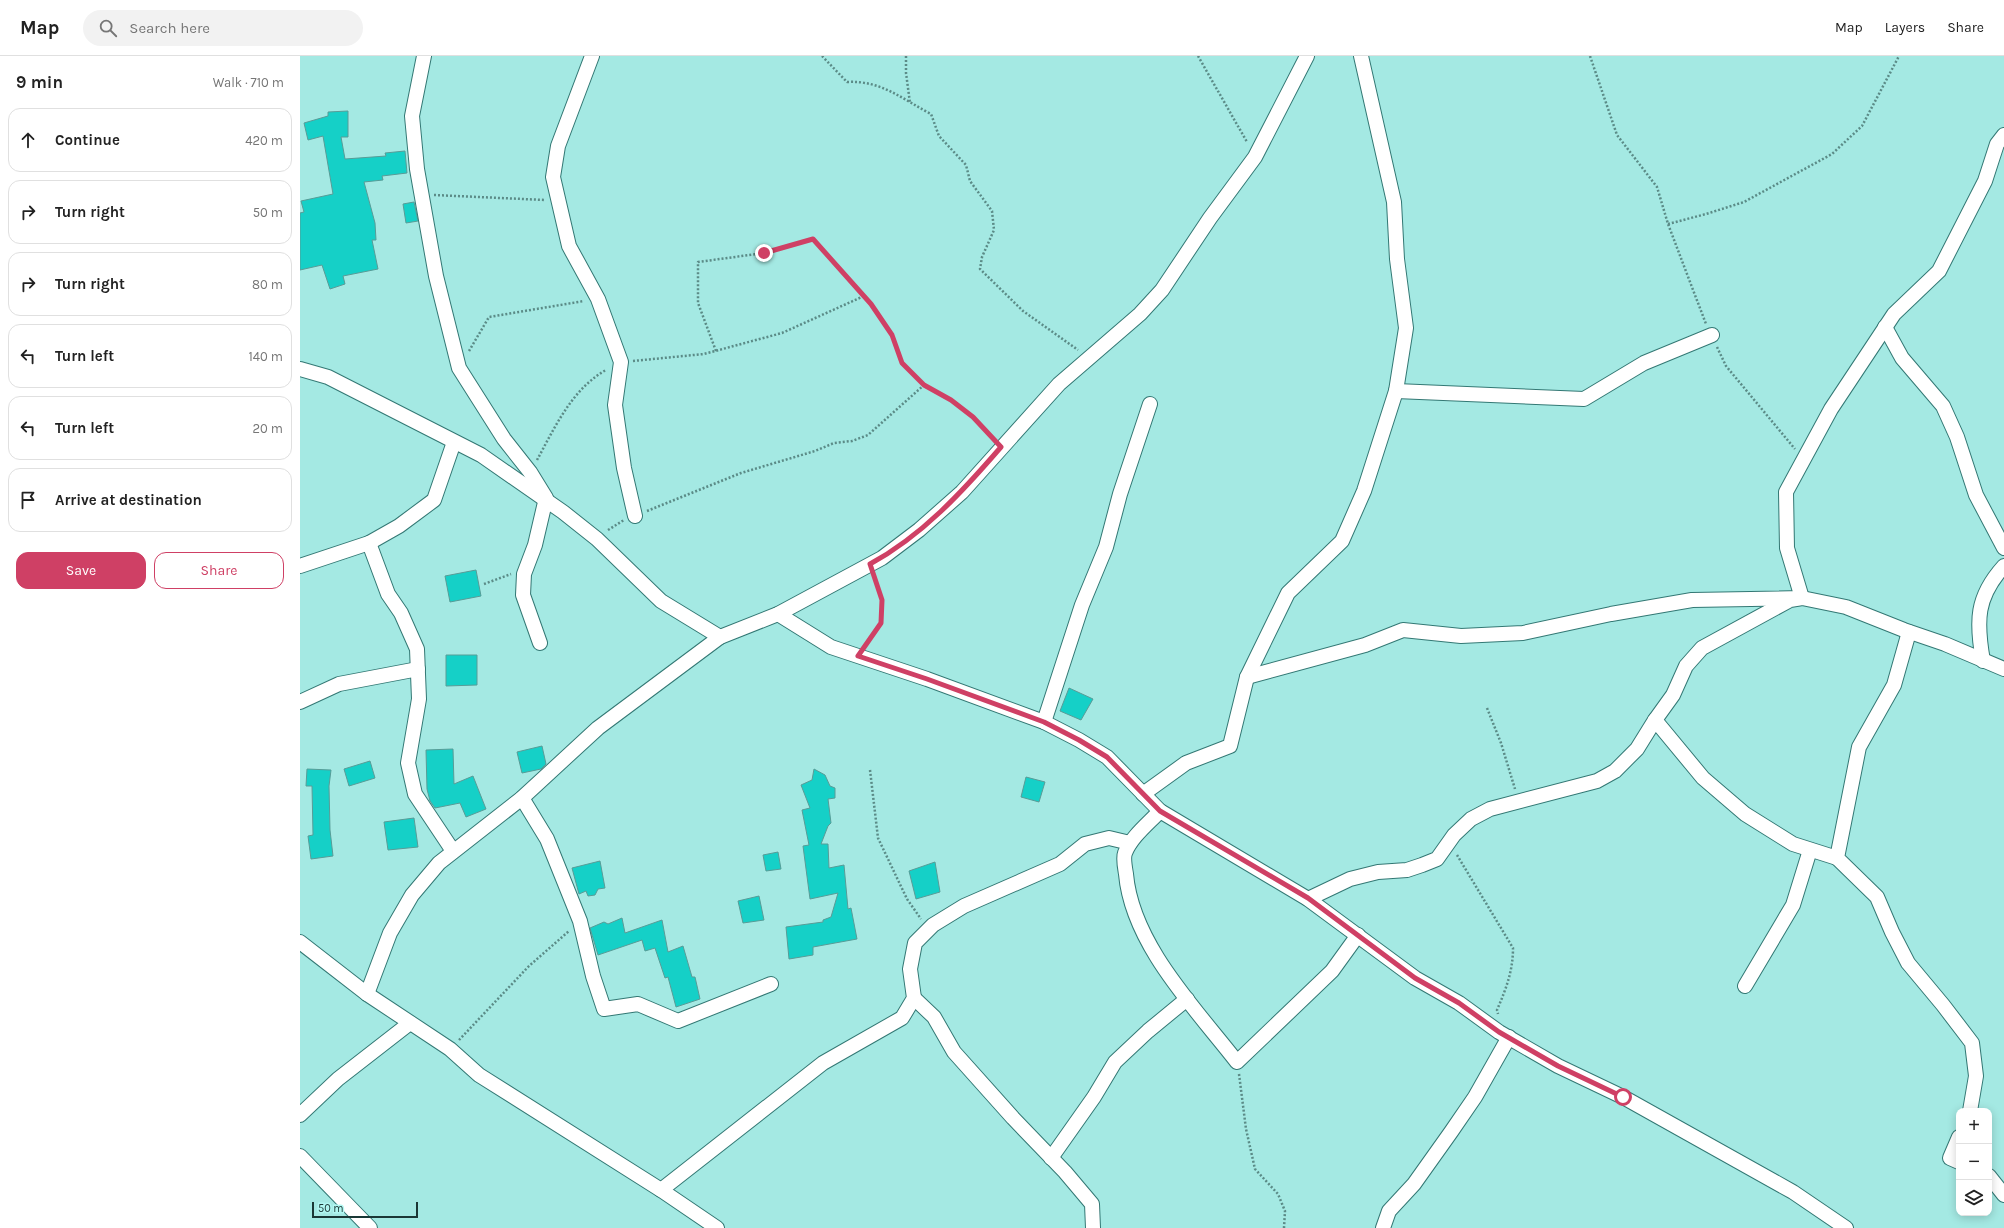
<!DOCTYPE html>
<html lang="en">
<head>
<meta charset="utf-8">
<style>
	body { margin:0; font-family:Karla,sans-serif; background:#f2f2f2; color:#222 }
	.controls { position:absolute; right:12px; bottom:12px; display:grid; overflow:hidden; border-radius:8px; box-shadow:0 2px 10px #0003 }
	.controls button { width:36px; height:36px; display:grid; place-items:center; padding:0; border:0; border-bottom:1px solid #e0e0e0; background:#fff; color:#222; font:20px sans-serif }
	.scale { position:absolute; left:12px; bottom:10px; width:106px; box-sizing:border-box; padding-left:4px; border:2px solid #1a3735; border-top:0; font-size:11px; line-height:14px; white-space:nowrap; color:#1a3735; -webkit-text-stroke:3px #b1f7f1; paint-order:stroke }
	.stop { position:absolute; width:12px; height:12px; margin:-9px; border:3px solid #cf4065; border-radius:50%; background:#fff }
	.stop.end { background:#cf4065; border-color:#fff; box-shadow:0 1px 4px #0008 }
	.list { margin:0; padding:0; list-style:none }
	h2 { display:flex; justify-content:space-between; align-items:center; height:52px; margin:0; padding:0 16px; font-size:17px }
	h2 small { font-size:13px; font-weight:400; color:#767676 }
	.list li { display:grid; grid-template-columns:26px 1fr auto; gap:12px; align-items:center; box-sizing:border-box; height:64px; margin:0 8px 8px; padding:0 8px; border:1px solid #e0e0e0; border-radius:12px }
	.list b { display:block; font-size:15px; white-space:nowrap }
	.list em { font-size:13px; font-style:normal; color:#767676 }
	.actions { display:flex; gap:8px; padding:12px 16px }
	.actions a { flex:1; padding:9px 0; border:1px solid #cf4065; border-radius:12px; text-align:center; font-size:14px; color:#cf4065 }
	.actions .main { background:#cf4065; color:#fff }
	.icon { flex:none; width:22px; height:22px; fill:none; stroke:currentColor; stroke-width:2; stroke-linecap:round; stroke-linejoin:round }
	.map { position:relative; flex:none; width:1704px; height:1172px; overflow:hidden }
	header { display:flex; align-items:center; gap:24px; box-sizing:border-box; height:56px; padding:0 20px; background:#fff; border-bottom:1px solid #e0e0e0 }
	header strong { font-size:19px }
	nav { display:flex; gap:22px; margin-inline-start:auto; font-size:14px }
	.search { width:280px; height:36px; background:#f2f2f2; display:flex; align-items:center; gap:10px; box-sizing:border-box; padding:0 14px; border-radius:22px; color:#767676; font-size:15px }
	main { display:flex }
	aside { flex:1; background:#fff }
	.map>svg:first-child { display:block }
	.building { fill:#15d0c7; stroke:#589c97 }
	.lines { fill:none; stroke-linecap:round; stroke-linejoin:round }
	.minor-casing { stroke:#337874; stroke-width:16 }
	.path { stroke:#5b8b87; stroke-width:2.5; stroke-dasharray:2 2; stroke-linecap:butt }
	.minor { stroke:#fff; stroke-width:14 }
	.route { stroke:#cf4065; stroke-width:5 }
</style>
</head>
<body>
<header>
<strong>Map</strong>
<div class="search"><svg class="icon" aria-label="search" viewBox="0 0 24 24"><circle cx="10" cy="10" r="6"/><path d="M15 15l6 6"/></svg>Search here</div>
<nav><a>Map</a><a>Layers</a><a>Share</a></nav>
</header>
<main>
<aside>
<h2>9 min<small>Walk · 710 m</small></h2>
<ul class="list">
<li><svg class="icon" aria-label="ahead" viewBox="0 0 24 24"><path d="M12 20V5M6 11l6-6 6 6"/></svg><div><b>Continue</b></div><em>420 m</em></li>
<li><svg class="icon" aria-label="right" viewBox="0 0 24 24"><path d="M7 20v-9h11M14 6l5 5-5 5"/></svg><div><b>Turn right</b></div><em>50 m</em></li>
<li><svg class="icon" aria-label="right" viewBox="0 0 24 24"><path d="M7 20v-9h11M14 6l5 5-5 5"/></svg><div><b>Turn right</b></div><em>80 m</em></li>
<li><svg class="icon" aria-label="left" viewBox="0 0 24 24"><path d="M17 20v-9H6M10 6l-5 5 5 5"/></svg><div><b>Turn left</b></div><em>140 m</em></li>
<li><svg class="icon" aria-label="left" viewBox="0 0 24 24"><path d="M17 20v-9H6M10 6l-5 5 5 5"/></svg><div><b>Turn left</b></div><em>20 m</em></li>
<li><svg class="icon" aria-label="arrive" viewBox="0 0 24 24"><path d="M6 21V4h12l-3 4 3 4H6"/></svg><div><b>Arrive at destination</b></div></li>
</ul>
<div class="actions"><a class="main">Save</a><a>Share</a></div>
</aside>
<div class="map">
<svg width="1704" height="1172" viewBox="0 0 1704 1172">
	<rect width="100%" height="100%" fill="#a4e9e3"/>
	<!-- building -->
	<g class="building">
		<polygon points="48,55 48,81 41,81 45,103 86,100 85,97 105,95 107,117 82,120 83,124 64,126 75,167 76,184 72,184 78,213 43,220 45,228 30,233 22,209 0,214 0,157 4,156 1,145 33,138 23,80 8,84 4,67 28,60 28,56"/>
		<polygon points="114,146 118,165 106,167 103,148"/>
		<polygon points="176,514 181,540 150,546 145,520"/>
		<polygon points="146,599 177,599 177,629 146,630"/>
		<polygon points="769,632 793,643 781,664 760,655"/>
		<polygon points="242,690 246,708 241,713 222,717 217,696"/>
		<polygon points="153,693 154,728 173,720 186,753 166,761 160,747 135,752 130,745 127,733 126,694"/>
		<polygon points="70,705 75,722 49,730 44,713"/>
		<polygon points="7,713 31,714 29,730 30,774 33,800 11,803 8,780 13,779 12,730 6,730"/>
		<polygon points="514,713 525,719 530,730 535,732 535,742 528,743 531,767 528,770 521,788 528,788 529,812 544,809 548,853 551,852 557,883 513,891 513,899 489,903 486,871 523,866 523,864 531,861 538,837 510,843 503,790 509,789 502,754 510,752 501,729 512,724"/>
		<polygon points="726,721 745,726 739,746 721,741"/>
		<polygon points="114,762 118,791 88,794 84,766"/>
		<polygon points="478,796 481,813 466,815 463,799"/>
		<polygon points="300,805 305,832 298,833 295,839 288,840 286,835 279,838 272,812"/>
		<polygon points="635,806 640,836 616,843 609,815"/>
		<polygon points="459,840 464,864 443,867 438,845"/>
		<polygon points="322,862 325,877 362,864 368,896 383,890 392,921 395,921 400,943 376,951 368,921 365,922 355,892 345,895 342,884 298,899 290,872 304,866 308,868"/>
	</g>
	<g class="lines">
		<defs>
			<g id="minor">
				<polyline points="124,0 112,60 117,113 136,220 159,312 204,383 230,416 246,442 235,489 224,518 223,539 240,587"/>
				<polyline points="292,0 258,90 253,121 269,190 298,243 321,306 315,349 324,412 335,460"/>
				<polyline points="1585,271 1602,302 1643,350 1657,381 1676,439 1704,492"/>
				<polyline points="0,313 28,321 181,399 263,456 297,483 361,545 420,581 298,672 222,742 139,807 112,839 90,877 67,938"/>
				<polyline points="1096,335 1284,343 1344,307 1412,279"/>
				<polyline points="69,487 88,538 101,557 117,593 119,643 108,707 115,738 153,795"/>
				<polyline points="0,510 69,487 99,470 134,444 154,386"/>
				<polyline points="478,558 531,591 627,623 744,666 779,684 807,701 860,755 1008,843 1115,922 1159,947 1199,976 1258,1010 1323,1041 1493,1136 1546,1172"/>
				<polyline points="1609,576 1594,629 1559,691 1537,802 1577,841 1592,876 1608,907 1643,949 1672,987 1676,1020 1670,1055"/>
				<polyline points="420,581 478,558 582,502 619,474 662,436 759,328 840,258 862,234 910,162 955,101 1007,0"/>
				<path d="M1683,605C1676,565 1676,541 1704,510"/>
				<polyline points="947,621 1065,589 1103,574 1161,580 1223,577 1311,558 1392,544 1502,542 1487,492 1486,436 1531,353 1594,258 1639,215 1685,125 1697,88 1704,79"/>
				<polyline points="0,646 39,628 118,613"/>
				<polyline points="1355,664 1403,722 1445,758 1493,788 1537,802"/>
				<polyline points="744,666 782,549 806,491 820,438 850,348"/>
				<polyline points="843,738 886,707 930,690 947,621 988,537 1042,485 1064,435 1096,335 1106,272 1097,203 1094,146 1061,0"/>
				<polyline points="222,742 247,783 280,865 293,920 304,953 338,948 378,965 471,928"/>
				<path d="M860,755C849,767 831,781 825,797C823,802 825,812 826,818C832,888 895,952 937,1006L1032,915L1058,879"/>
				<polyline points="1008,843 1050,823 1078,816 1107,814 1122,809 1137,803 1154,779 1171,763 1190,753 1297,725 1315,715 1337,693 1355,664 1373,639 1386,610 1402,592 1490,544 1502,542 1546,551 1604,574 1645,588 1704,613"/>
				<polyline points="0,886 67,938 150,993 179,1019 361,1134 417,1172"/>
				<polyline points="1445,930 1493,849 1510,794"/>
				<polyline points="614,942 634,961 654,996 713,1062 765,1116 792,1148 793,1172"/>
				<polyline points="0,1059 38,1023 110,967"/>
				<polyline points="1659,1081 1650,1102 1659,1106"/>
				<polyline points="0,1100 70,1172"/>
				<polyline points="751,1102 794,1041 815,1006 848,975 887,943"/>
				<polyline points="1689,1120 1704,1139"/>
				<polyline points="361,1134 523,1007 602,962 614,942 610,913 615,887 633,869 664,850 760,808 785,788 809,782 830,787"/>
				<polyline points="1083,1172 1089,1155 1114,1128 1151,1076 1175,1041 1209,981"/>
			</g>
		</defs>
		<!-- minor casing -->
		<use href="#minor" class="minor-casing"/>
		<!-- path -->
		<g class="path">
			<path d="M522,0L547,26C581,24 602,43 631,58L639,80L666,109L670,125L692,155L694,174L682,201L680,213L723,255L778,294"/>
			<polyline points="606,0 606,17 610,47"/>
			<polyline points="898,0 947,86"/>
			<polyline points="1290,0 1317,79 1357,131 1368,168 1406,268"/>
			<polyline points="134,139 245,144"/>
			<polyline points="1368,168 1406,158 1444,146 1532,98 1562,70 1599,0"/>
			<polyline points="1417,291 1426,310 1495,393"/>
			<polyline points="169,295 189,261 284,245"/>
			<polyline points="416,295 398,247 398,206 464,197 513,183 571,248 592,279 602,307 624,329 651,344 673,361 692,382"/>
			<polyline points="333,305 404,298 482,277 564,240"/>
			<path d="M237,404C255,371 272,333 306,314"/>
			<polyline points="347,455 441,417 515,395 534,387 552,385 568,379 624,329"/>
			<polyline points="308,474 324,464"/>
			<polyline points="184,528 211,518"/>
			<polyline points="566,588 581,567 582,545 575,521"/>
			<polyline points="1187,652 1201,687 1215,733"/>
			<polyline points="570,714 578,782 607,843 621,863"/>
			<path d="M1157,799L1213,892C1213,915 1206,933 1197,954L1198,958"/>
			<polyline points="159,984 229,910 269,875"/>
			<polyline points="939,1018 946,1073 955,1113 978,1138 985,1155 984,1172"/>
		</g>
		<!-- minor -->
		<use href="#minor" class="minor"/>
	</g>
	<g class="lines">
		<!-- route -->
		<path class="route" d="M464,197L513,183L571,248L592,279L602,307L624,329L651,344L673,361L701,391C663,435 622,480 570,508L582,544L581,567L558,600L627,623L744,666L779,684L807,701L860,755L1008,842L1115,922L1159,947L1199,976L1258,1010L1323,1041"/>
	</g>
</svg>
<div class="controls">
<button>+</button>
<button>−</button>
<button><svg class="icon" aria-label="layers" viewBox="0 0 24 24"><path d="M12 4l9 5-9 5-9-5zM3 14l9 5 9-5"/></svg></button>
</div>
<div class="scale">50 m</div>
<div class="stop" style="left:1323px;top:1041px"></div>
<div class="stop end" style="left:464px;top:197px"></div>
</div>
</main>
</body>
</html>
